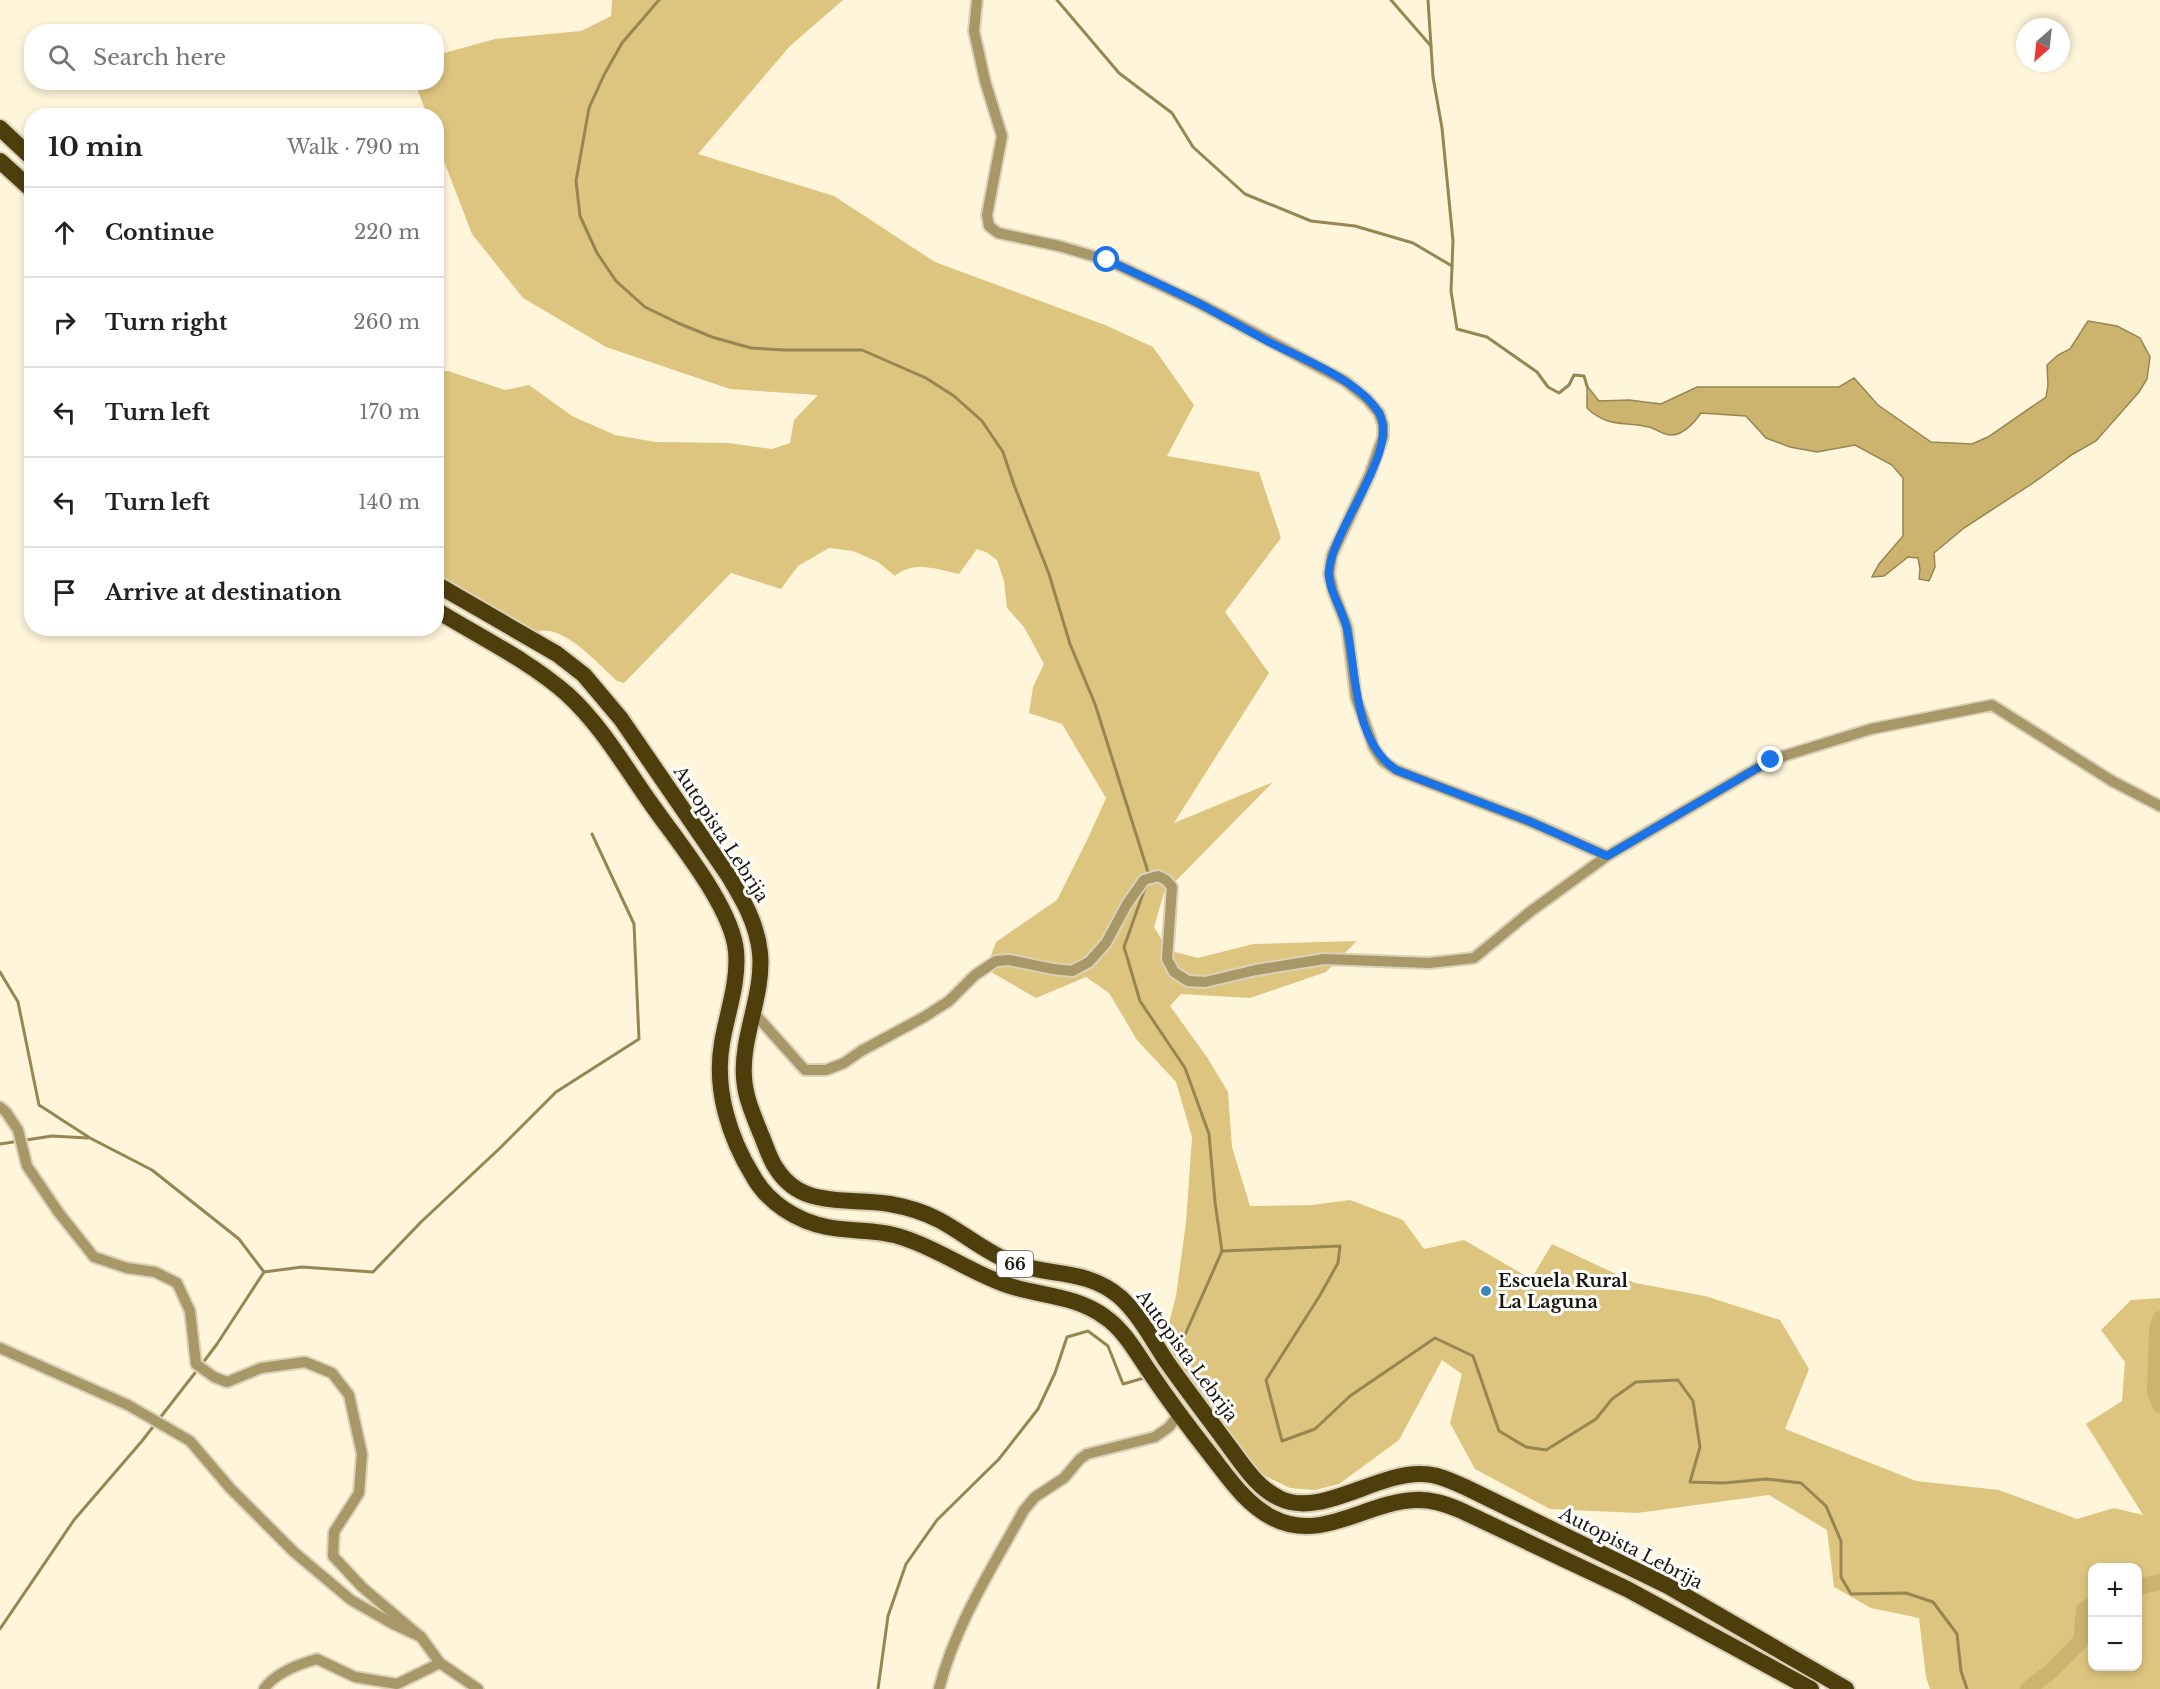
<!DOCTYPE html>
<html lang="en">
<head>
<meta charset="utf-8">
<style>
	body { margin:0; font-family:"Libre Baskerville",serif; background:#f2f2f2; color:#202124 }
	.controls { position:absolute; right:18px; bottom:18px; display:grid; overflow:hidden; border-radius:12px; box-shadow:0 3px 9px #0003 }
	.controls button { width:54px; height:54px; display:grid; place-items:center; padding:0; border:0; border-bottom:2px solid #e0e0e0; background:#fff; color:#202124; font:30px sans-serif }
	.compass { position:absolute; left:2016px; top:18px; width:54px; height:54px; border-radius:50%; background:#fff; box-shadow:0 3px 9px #0003; rotate:207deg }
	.stop { position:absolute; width:18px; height:18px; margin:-14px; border:4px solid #1a73e8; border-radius:50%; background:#fff }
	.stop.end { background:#1a73e8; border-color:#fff; box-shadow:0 2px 6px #0008 }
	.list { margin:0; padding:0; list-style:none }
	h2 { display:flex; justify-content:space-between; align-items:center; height:78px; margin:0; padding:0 24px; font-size:26px }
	h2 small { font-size:20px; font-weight:400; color:#757577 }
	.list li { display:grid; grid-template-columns:39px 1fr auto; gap:18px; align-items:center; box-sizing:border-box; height:90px; padding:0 24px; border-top:2px solid #e0e0e0 }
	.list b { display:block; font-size:22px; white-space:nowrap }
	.list em { font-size:20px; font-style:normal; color:#757577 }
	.icon { flex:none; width:33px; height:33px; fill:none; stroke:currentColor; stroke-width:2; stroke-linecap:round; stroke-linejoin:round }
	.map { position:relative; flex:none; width:2160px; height:1689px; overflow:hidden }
	.search { position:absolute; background:#fff; box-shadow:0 3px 9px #0003; left:24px; top:24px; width:420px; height:66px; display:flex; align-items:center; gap:15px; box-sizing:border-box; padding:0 21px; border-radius:24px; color:#757577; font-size:22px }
	.panel { position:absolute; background:#fff; box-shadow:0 3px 9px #0003; left:24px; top:108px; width:420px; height:528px; border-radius:24px }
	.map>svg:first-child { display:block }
	.forest { fill:#ddc57f; fill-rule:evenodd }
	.water { fill:#ccb46f; stroke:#978552; stroke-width:1.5 }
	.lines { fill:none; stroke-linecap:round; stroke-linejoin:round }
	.stream { stroke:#978552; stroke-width:3 }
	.river { stroke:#ccb46f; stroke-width:16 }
	.minor-casing { stroke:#dad1b9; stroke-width:14 }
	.trunk-casing { stroke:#dad1b9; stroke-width:20 }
	.minor { stroke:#a89767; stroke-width:10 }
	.trunk { stroke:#4e3e0b; stroke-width:16 }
	.route { stroke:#1a73e8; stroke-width:8 }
	.poi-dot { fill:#3b87ba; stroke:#fff; stroke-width:2 }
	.labels { text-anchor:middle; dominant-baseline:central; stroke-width:6; stroke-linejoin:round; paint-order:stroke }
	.shield { fill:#fff; stroke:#5f5c56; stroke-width:1.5 }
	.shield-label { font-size:16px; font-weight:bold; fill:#1a160d }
	.street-label { font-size:18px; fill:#1a160d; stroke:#fff }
	.poi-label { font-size:18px; font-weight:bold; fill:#1a160d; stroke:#fff; text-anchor:start }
</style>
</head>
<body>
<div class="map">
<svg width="2160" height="1689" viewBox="0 0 2160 1689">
	<rect width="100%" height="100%" fill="#fff5da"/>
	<!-- forest -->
	<path class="forest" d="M612,0H843L790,46L698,154L834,196L935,262L1105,325L1153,347L1194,405L1167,456L1259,472L1281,538L1225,612L1269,673L1174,823L1273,782L1164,893L1154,927L1168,950L1198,958L1253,944L1357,941L1326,972L1250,998L1181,994L1170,1006L1207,1057L1228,1092L1232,1147L1250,1206L1312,1205L1350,1200L1403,1220L1424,1249L1464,1240L1531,1279L1552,1244L1635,1283L1705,1296L1780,1320L1809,1369L1785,1429L1916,1481L1999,1490L2077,1519L2114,1508L2143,1515L2086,1424L2122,1401L2125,1362L2101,1330L2131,1300L2160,1298V1689H1930L1926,1677L1919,1618L1871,1608L1834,1587L1827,1530L1769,1495L1637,1513L1550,1509L1475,1469L1450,1423L1462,1374L1442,1360L1399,1440L1339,1484L1315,1490L1290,1488L1263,1475L1243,1457L1164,1342L1176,1296L1186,1222L1192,1137L1176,1082L1137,1040L1109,993L1086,977L1036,998L986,969L996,942L1057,900L1089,836L1106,798L1062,724L1029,713L1033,687L1044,664L1024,627L1007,608L1004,581L997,560L986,552L977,549L959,574C937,569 913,560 895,576L878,562L853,551L829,548L798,566L781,589L731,573L624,683L617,681C598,664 555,614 530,636L437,582V371H448L505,390L529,385L572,416L615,435L656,442L728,443L772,449L790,443L794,420L818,395L730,389L606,347L523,298L472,234L437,143L436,116L427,115L418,91L422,83L436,82L437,55L495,39L581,31L611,16ZM2092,1568H2138V1666H2092Z"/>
	<!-- water -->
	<path class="water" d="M2088,321L2117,326L2140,338L2150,357L2147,379L2139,392L2096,441L2073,454L2036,481L1964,528L1934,553L1935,567L1929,581L1919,579L1920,569L1918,558L1908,557L1884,576L1872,577L1879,564L1903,536V478L1892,465L1855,445L1817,452L1790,447L1766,438L1746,416L1701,413C1694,423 1684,435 1671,435C1664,435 1656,429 1649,427C1623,421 1608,428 1587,408V386L1599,401L1629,400L1661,404L1697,387H1839L1854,378L1878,405L1931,442L1972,444L1988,437L2046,397L2048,385L2047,365L2058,355L2070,349Z"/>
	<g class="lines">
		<!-- stream -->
		<g class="stream">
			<polyline points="659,0 622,43 604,75 589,108 576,181 580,216 597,253 616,281 645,307 678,323 712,337 751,348 785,350 862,350 926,378 954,396 982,421 1003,452 1014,485 1049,574 1070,644 1095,704 1149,875"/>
			<polyline points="1057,0 1119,73 1172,113 1193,147 1245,194 1311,221 1355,226 1413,243 1452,266"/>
			<polyline points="1391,0 1431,46"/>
			<polyline points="1428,0 1433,77 1442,128 1453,241 1451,291 1457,329 1487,337 1537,372 1548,387 1559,393 1569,385 1574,375 1584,376 1587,386"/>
			<polyline points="1145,888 1124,947 1140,1001 1185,1068 1209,1134 1215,1202 1222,1251 1184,1337"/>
			<polyline points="0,972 18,1002 39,1105 90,1138 152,1170 239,1239 264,1272"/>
			<polyline points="0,1144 52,1136 88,1138"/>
			<polyline points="1222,1251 1340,1246 1338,1263 1319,1297 1266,1380 1282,1441 1315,1429 1350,1396 1435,1338 1473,1356 1499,1431 1526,1447 1546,1450 1596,1419 1612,1399 1636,1382 1678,1380 1693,1401 1700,1447 1690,1482 1724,1483 1766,1479 1801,1483 1826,1506 1841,1541 1841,1577 1851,1594 1906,1593 1933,1602 1957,1634 1961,1671 1967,1689"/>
			<polyline points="202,1364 217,1344 264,1272 302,1267 373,1272 421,1222 499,1149 556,1092 639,1039 634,924 592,834"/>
			<polyline points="0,1629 74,1520 142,1441 198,1369"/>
			<polyline points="878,1689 888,1616 906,1564 937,1520 999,1459 1038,1409 1055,1373 1067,1337 1088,1331 1108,1346 1123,1384 1144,1378"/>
		</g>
		<!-- river -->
		<g class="river">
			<polyline points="2160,1319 2157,1330 2155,1392 2160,1405"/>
			<polyline points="2138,1587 2160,1582"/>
			<polyline points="2028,1689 2050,1672 2081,1641 2084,1610 2092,1605"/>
		</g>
		<defs>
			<g id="minor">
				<polyline points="977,0 974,31 985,81 1002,136 987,215 989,226 998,233 1059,246 1107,260 1200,304 1345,381 1367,399 1379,413 1383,425 1383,437 1370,474 1332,555 1329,574 1333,591 1347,627 1356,698 1374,748 1383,761 1396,770 1531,822 1607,856"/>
				<polyline points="754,1013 805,1070 826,1070 844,1063 861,1051 924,1017 949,1001 975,975 996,961 1009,960 1053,969 1072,971 1089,962 1106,943 1127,904 1144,880 1158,876 1166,880 1172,887 1167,959 1174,972 1188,981 1205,982 1256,970 1324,959 1429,963 1474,958 1531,911 1607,856 1771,760 1871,729 1992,705 2112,781 2160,806"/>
				<polyline points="0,1107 6,1112 18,1130 27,1166 59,1213 94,1257 127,1268 155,1272 177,1283 190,1311 196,1364 214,1377 227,1382 261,1368 305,1362 332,1373 349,1395 362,1454 359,1493 334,1532 333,1556 362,1587 421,1637"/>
				<polyline points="0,1348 128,1405 190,1441 230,1488 294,1552 351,1600 393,1624 421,1637 440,1663 478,1689"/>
				<path d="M264,1689C275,1673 299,1664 317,1659L355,1677L397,1684L440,1663"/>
				<path d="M939,1689C955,1625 992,1568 1024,1510L1035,1497L1064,1478L1080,1459L1087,1454L1155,1437L1169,1427L1179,1414"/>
			</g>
			<g id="trunk">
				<polyline points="0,128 32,158"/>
				<polyline points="0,161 32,190"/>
				<path d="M436,584L557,654L584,675L621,719L728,875C743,900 757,923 760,953C764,995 741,1036 744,1077C745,1097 753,1114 760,1132C765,1143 769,1158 776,1168C802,1210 848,1197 890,1204C907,1207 924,1212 939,1220C964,1233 986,1253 1013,1263C1050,1277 1086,1268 1120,1297C1139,1314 1153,1341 1167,1362C1188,1392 1210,1420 1231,1449C1245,1468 1258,1488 1279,1498C1320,1519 1377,1472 1422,1474C1437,1474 1451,1481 1465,1487L1668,1586L1846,1689"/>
				<path d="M436,610C480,637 528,660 567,694C601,725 625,767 652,805C678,842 732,907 736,951C739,982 727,1013 722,1043C714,1089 729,1137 753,1176C768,1203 797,1221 827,1227C853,1232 879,1229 904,1238C941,1250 973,1274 1010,1286C1042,1296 1077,1296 1105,1317C1124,1330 1136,1352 1149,1371C1169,1401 1191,1430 1213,1458C1230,1480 1247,1505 1273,1518C1321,1543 1366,1502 1415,1500C1431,1499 1445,1504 1460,1510L1627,1589L1811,1689"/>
			</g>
		</defs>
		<!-- minor casing -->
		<use href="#minor" class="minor-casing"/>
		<!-- trunk casing -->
		<use href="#trunk" class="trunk-casing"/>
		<!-- minor -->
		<use href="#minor" class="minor"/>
		<!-- trunk -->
		<use href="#trunk" class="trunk"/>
	</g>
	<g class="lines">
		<!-- route -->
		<path class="route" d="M1107,260C1139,275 1171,289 1202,305C1224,317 1247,330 1269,342C1302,359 1359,380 1379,413C1401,450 1330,531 1329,573C1329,592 1343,610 1347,629C1357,675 1353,740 1396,770L1531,822L1607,856L1771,760"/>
	</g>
	<!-- markers -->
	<circle class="poi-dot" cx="1486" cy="1291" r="6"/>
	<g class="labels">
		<!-- shield labels -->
		<rect class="shield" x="997" y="1251" width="36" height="26" rx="4.5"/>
		<g class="shield-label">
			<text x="1015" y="1264">66</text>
		</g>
		<!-- street labels -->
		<g class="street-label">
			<text transform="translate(721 834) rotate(57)">Autopista Lebrija</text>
			<text transform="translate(1187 1356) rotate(54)">Autopista Lebrija</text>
			<text transform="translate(1631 1548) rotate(27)">Autopista Lebrija</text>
		</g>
		<!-- poi labels -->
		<g class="poi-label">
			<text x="1498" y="1281">Escuela Rural<tspan x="1498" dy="21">La Laguna</tspan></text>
		</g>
	</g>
</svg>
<div class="controls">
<button>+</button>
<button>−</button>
</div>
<svg class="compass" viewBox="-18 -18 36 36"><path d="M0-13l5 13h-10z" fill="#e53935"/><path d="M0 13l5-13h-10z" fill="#757577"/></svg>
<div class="stop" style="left:1107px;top:260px"></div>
<div class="stop end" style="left:1771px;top:760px"></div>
<div class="search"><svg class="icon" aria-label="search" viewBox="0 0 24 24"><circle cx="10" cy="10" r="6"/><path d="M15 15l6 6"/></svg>Search here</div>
<section class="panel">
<h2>10 min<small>Walk · 790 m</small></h2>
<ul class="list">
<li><svg class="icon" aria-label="ahead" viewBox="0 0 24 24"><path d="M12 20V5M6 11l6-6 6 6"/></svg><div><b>Continue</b></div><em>220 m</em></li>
<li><svg class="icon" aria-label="right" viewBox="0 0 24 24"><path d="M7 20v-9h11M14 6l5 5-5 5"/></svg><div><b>Turn right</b></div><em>260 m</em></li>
<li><svg class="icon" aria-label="left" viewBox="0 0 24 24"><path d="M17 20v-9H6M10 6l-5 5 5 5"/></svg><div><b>Turn left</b></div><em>170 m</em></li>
<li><svg class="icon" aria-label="left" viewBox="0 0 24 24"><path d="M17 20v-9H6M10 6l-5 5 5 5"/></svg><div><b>Turn left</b></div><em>140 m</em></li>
<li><svg class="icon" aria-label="arrive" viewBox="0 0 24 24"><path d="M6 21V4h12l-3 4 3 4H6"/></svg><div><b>Arrive at destination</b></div></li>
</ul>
</section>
</div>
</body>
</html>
